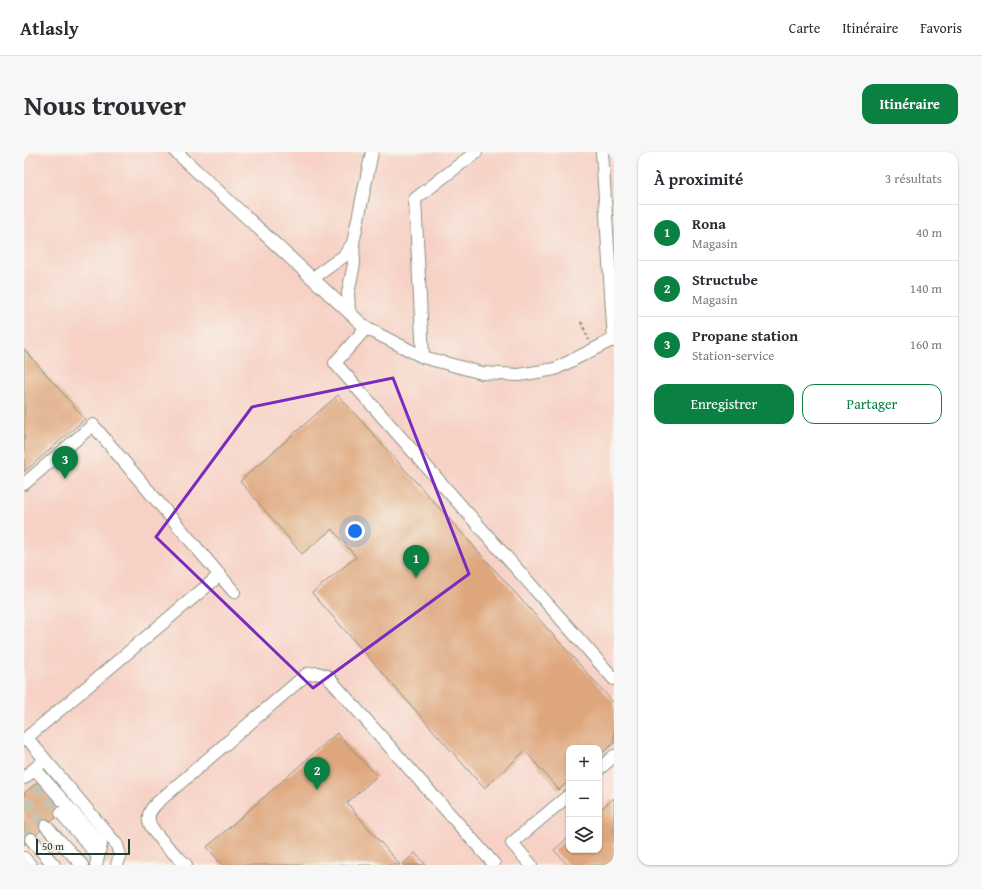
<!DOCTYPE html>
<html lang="fr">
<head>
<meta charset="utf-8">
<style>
	body { margin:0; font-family:"Gentium Book Plus",serif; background:#f7f7f7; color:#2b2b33 }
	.controls { position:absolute; right:12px; bottom:12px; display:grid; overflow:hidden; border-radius:8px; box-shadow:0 1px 3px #0004 }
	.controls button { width:36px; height:36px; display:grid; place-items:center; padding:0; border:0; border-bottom:1px solid #e1e1e2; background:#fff; color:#2b2b33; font:20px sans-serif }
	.scale { position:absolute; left:12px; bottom:10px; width:94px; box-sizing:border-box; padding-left:4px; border:2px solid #1f3d34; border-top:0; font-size:11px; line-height:14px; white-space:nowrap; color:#1f3d34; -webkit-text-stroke:3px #f7f3e8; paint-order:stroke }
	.you { position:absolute; left:331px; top:379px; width:14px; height:14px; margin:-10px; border:3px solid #fff; border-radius:50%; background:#1a73e8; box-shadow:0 0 0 6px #1a73e833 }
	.badge { display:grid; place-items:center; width:26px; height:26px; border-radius:50%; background:#0b8043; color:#fff; font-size:13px; font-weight:700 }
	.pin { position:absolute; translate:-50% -33px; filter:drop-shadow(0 1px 2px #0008) }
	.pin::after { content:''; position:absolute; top:21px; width:14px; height:12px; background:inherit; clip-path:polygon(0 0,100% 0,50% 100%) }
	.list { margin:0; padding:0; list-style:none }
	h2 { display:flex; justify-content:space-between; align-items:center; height:52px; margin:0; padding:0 16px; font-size:17px }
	h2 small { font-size:13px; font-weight:400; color:#7c7c81 }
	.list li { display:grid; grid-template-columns:26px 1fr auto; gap:12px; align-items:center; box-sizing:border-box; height:56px; padding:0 16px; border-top:1px solid #e1e1e2 }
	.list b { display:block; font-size:15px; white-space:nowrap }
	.list p { margin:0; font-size:13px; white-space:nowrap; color:#7c7c81 }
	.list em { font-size:13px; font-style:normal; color:#7c7c81 }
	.actions { display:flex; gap:8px; padding:12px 16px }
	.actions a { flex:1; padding:9px 0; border:1px solid #0b8043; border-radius:12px; text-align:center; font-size:14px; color:#0b8043 }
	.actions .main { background:#0b8043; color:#fff }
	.icon { flex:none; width:22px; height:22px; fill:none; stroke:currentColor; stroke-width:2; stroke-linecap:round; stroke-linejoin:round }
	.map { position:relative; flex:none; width:590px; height:713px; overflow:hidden; border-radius:12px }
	header { display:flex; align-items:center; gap:24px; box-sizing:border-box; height:56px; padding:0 20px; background:#fff; border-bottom:1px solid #e1e1e2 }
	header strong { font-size:19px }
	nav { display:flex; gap:22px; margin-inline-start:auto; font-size:14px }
	.intro { display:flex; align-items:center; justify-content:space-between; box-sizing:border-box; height:96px; padding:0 24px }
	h1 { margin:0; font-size:28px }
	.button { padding:10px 18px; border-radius:12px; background:#0b8043; color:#fff; font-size:14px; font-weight:700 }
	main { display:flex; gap:24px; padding:0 24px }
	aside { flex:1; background:#fff; border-radius:12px; box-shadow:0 1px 3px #0004 }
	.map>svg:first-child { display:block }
	.built { fill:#f7d1c6; fill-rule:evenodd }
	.building { fill:#dea67b }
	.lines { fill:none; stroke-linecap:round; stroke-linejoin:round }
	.minor-tunnel { stroke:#c9c3ae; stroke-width:12; stroke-dasharray:12 6; stroke-linecap:butt }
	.minor-casing { stroke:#8a9180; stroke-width:14 }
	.path { stroke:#8a9180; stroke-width:2.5; stroke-dasharray:3 3; stroke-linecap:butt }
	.minor { stroke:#fff; stroke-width:12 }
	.marked { fill:none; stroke:#7b2cbf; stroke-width:3; stroke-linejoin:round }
</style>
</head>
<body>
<header>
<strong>Atlasly</strong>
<nav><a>Carte</a><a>Itinéraire</a><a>Favoris</a></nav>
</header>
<div class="intro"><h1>Nous trouver</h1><a class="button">Itinéraire</a></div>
<main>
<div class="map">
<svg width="590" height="713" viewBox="0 0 590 713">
	<rect width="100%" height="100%" fill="#f7f3e8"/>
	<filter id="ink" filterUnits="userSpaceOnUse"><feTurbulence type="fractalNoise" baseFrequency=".025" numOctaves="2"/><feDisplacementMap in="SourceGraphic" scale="8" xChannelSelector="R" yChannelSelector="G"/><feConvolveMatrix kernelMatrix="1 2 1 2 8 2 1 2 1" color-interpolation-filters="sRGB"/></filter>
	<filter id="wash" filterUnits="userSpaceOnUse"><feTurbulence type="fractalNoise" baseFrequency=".012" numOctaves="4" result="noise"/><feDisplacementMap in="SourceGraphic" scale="16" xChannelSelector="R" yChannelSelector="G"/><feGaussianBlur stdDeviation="0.9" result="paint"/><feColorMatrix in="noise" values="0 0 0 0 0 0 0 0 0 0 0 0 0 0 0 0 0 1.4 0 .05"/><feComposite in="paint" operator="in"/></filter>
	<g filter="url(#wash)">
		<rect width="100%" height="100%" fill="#f4e5cd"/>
		<!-- built -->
		<path class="built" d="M0,0H590V713H0ZM545,596H575V698H545Z"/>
		<g id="blocks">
			<!-- building -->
			<g class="building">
				<polygon points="0,197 61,267 0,320"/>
				<polygon points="314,243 590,551 590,591 575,604 575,596 545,596 545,629 535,638 501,599 460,636 288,441 332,405 308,377 278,402 216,329"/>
				<polygon points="313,581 353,624 323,651 376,713 198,713 183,695"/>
				<polygon points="19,626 44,655 0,693 0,641"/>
				<polygon points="590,646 590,713 544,713 530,698 545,685 545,698 575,698 575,659"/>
				<polygon points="391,701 402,713 378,713"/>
			</g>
		</g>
	</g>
	<g filter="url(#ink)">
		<use href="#blocks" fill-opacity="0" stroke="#8a9180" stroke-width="1"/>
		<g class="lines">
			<!-- minor-tunnel -->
			<g class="minor-tunnel">
				<polyline points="12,632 37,661"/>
				<polyline points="0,648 22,674"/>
				<polyline points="0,679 7,687"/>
			</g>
			<defs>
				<g id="minor">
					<polyline points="152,0 342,176 399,205 458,221 495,223 531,217 590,187"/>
					<polyline points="578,0 590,189"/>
					<polyline points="289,126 320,104 329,91 348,0"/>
					<polyline points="325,160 324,141 330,112 329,91"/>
					<polyline points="342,176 311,211 590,527"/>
					<polyline points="399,205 391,47 452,0"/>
					<polyline points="0,332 69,273 210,440"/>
					<polyline points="3,586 93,693 96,704 93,713"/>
					<polyline points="0,588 196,423"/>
					<polyline points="11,617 77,692 74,704"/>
					<polyline points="575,617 590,604"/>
					<polyline points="0,626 16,612"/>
					<polyline points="37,661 74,704 72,713"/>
					<polyline points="22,674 58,713"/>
					<polyline points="7,687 30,713"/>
					<polyline points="0,706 6,713"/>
					<path d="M162,713C153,704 127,681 125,669C123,661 129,655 134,650L283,522L293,521L303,524L470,712"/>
					<polyline points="507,713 488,691 545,643"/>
				</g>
			</defs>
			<!-- minor casing -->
			<use href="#minor" class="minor-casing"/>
			<!-- path -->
			<polyline class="path" points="557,170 565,188"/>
			<!-- minor -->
			<use href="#minor" class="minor"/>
		</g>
	</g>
	<!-- marked area -->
	<path class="marked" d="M369,226L445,422L289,536L132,385L228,255Z"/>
</svg>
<div class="controls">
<button>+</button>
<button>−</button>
<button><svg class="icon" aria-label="layers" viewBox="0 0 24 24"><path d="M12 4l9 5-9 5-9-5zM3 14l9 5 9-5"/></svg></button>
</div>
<div class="scale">50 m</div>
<div class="you"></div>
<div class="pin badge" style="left:392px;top:426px">1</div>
<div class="pin badge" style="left:293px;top:638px">2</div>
<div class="pin badge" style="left:41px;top:327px">3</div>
</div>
<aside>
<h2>À proximité<small>3 résultats</small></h2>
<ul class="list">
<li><span class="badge">1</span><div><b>Rona</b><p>Magasin</p></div><em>40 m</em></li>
<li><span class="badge">2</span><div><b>Structube</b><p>Magasin</p></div><em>140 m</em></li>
<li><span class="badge">3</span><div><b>Propane station</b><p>Station-service</p></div><em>160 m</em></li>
</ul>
<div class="actions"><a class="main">Enregistrer</a><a>Partager</a></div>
</aside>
</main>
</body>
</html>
